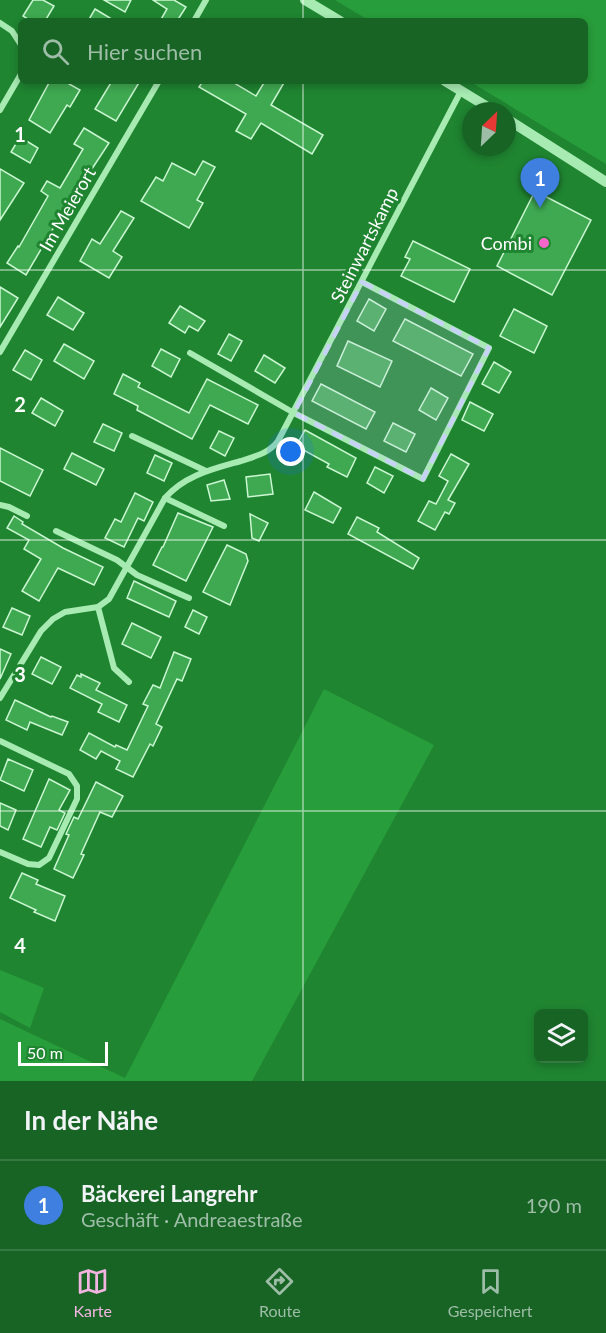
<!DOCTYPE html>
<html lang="de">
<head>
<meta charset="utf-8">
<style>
	body { margin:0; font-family:Lato,sans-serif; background:#206a2d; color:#f1f3f6 }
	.controls { position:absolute; right:18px; bottom:18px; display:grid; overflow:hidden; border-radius:9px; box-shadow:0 3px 9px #0003 }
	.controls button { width:54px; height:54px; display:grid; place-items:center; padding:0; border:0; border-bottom:2px solid #367842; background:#176425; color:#f1f3f6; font:30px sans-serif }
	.compass { position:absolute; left:462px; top:102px; width:54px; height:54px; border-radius:50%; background:#176425; box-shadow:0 3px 9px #0003; rotate:25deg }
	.scale { position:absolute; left:18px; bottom:15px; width:90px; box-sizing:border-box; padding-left:6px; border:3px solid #fff; border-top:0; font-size:16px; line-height:21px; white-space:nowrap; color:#fff; -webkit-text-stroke:4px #1f8531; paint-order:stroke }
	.you { position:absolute; left:291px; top:452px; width:21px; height:21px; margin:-15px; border:4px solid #fff; border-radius:50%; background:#1a73e8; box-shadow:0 0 0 9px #1a73e833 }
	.badge { display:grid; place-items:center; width:39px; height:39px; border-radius:50%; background:#f4b4e2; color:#fff; font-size:20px; font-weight:700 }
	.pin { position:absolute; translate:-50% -50px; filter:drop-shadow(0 2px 3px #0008) }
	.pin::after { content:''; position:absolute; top:32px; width:21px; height:18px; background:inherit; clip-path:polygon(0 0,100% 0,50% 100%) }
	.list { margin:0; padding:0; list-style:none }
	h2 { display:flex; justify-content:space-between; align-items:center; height:78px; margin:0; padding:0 24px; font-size:26px }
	h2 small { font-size:20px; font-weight:400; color:#9ebda7 }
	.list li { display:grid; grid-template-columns:39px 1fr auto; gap:18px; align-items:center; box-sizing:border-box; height:90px; padding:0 24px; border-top:2px solid #367842 }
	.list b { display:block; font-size:22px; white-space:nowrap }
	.list p { margin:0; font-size:20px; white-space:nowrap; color:#9ebda7 }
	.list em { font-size:20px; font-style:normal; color:#9ebda7 }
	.icon { flex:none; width:33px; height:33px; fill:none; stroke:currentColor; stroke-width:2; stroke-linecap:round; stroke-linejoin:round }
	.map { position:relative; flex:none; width:606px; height:1081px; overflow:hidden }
	.search { position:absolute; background:#176425; box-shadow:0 3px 9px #0003; left:18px; right:18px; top:18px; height:66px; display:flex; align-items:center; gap:15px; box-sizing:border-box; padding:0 21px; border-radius:9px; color:#9ebda7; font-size:22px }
	.sheet { height:168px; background:#176425 }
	nav { display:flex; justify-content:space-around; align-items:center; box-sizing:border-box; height:84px; border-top:2px solid #367842; background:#176425; font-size:16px; color:#9ebda7 }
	nav a { display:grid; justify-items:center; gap:3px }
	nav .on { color:#f4b4e2 }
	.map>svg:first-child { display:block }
	.green { fill:#289d3b }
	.building { fill:#3fa951; stroke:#cbf7d2; stroke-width:1.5 }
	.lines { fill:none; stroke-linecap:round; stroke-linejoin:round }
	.minor { stroke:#a7eab2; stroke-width:6 }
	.tertiary { stroke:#a7eab2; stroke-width:10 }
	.marked { fill:#c6d3f5; fill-opacity:0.2; stroke:#c6d3f5; stroke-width:4.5; stroke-dasharray:12 8; stroke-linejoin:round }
	.grid { fill:none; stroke:#fff; stroke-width:1.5; stroke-opacity:0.55 }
	.poi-dot { fill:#f866c9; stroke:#1f8531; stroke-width:2 }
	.labels { text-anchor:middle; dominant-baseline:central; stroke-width:6; stroke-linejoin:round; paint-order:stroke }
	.street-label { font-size:18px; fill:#fff; stroke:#1f8531 }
	.poi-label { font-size:18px; fill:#fff; stroke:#1f8531; text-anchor:end }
	.grid-label { font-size:20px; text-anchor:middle; font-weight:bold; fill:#fff; stroke:#1f8531; stroke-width:6; stroke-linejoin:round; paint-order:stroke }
</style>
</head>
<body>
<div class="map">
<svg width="606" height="1081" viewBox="0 0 606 1081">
	<rect width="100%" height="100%" fill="#1f8531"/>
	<!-- green -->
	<g class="green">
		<polygon points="335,0 606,0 606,164 469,81 585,81 585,21 370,21"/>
		<polygon points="324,689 434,745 252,1081 0,1081 0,1019 125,1078"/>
		<polygon points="0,970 44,988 30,1028 0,1012"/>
	</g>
	<!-- building -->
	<g class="building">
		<polygon points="33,0 43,0 54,6 45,21 31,21 23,16"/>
		<polygon points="104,0 131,0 125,12"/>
		<polygon points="153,0 174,0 186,7 177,21 160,21 167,9"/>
		<polygon points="95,9 115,21 88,21"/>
		<polygon points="50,81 64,81 80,90 70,107 67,105 50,133 29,120"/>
		<polygon points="112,81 140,81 116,121 95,109"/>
		<polygon points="203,81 231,81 256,96 265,81 285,81 271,105 323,135 312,154 261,123 251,139 236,131 246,114 199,87"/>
		<polygon points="84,128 109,143 57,222 26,275 7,263 18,246 19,247 48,196 41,191 47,181 60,188 83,149 74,144"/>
		<polygon points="20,137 38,148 30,163 11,152"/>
		<polygon points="203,161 215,167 197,200 203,203 189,228 141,201 156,177 163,181 172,163 195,175"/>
		<polygon points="0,169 24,183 0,220"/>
		<polygon points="535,191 591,220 552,295 497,266"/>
		<polygon points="121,211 134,218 113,251 122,257 109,278 80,261 92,239 100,244"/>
		<polygon points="413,241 470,269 454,302 401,276 410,259 405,257"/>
		<polygon points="0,287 18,298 0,327"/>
		<polygon points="58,297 84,313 73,330 47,315"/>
		<polygon points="369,299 386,309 374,331 357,321"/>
		<polygon points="180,306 205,321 198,331 189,326 185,333 169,323"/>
		<polygon points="514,309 547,326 534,353 500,336"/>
		<polygon points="405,319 473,354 461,376 393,341"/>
		<polygon points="229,334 242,341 231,361 218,354"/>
		<polygon points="348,341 392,361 380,387 337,366"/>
		<polygon points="64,344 94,361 84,379 54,361"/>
		<polygon points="161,349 180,359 171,377 152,366"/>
		<polygon points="25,350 42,360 31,380 13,370"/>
		<polygon points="264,355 285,368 275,383 255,371"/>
		<polygon points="494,362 511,372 499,393 482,384"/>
		<polygon points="123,374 140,383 138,387 189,413 207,379 258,405 248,424 210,405 192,439 137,410 138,406 114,394"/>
		<polygon points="321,384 375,412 366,429 312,401"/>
		<polygon points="431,388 448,398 436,420 419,410"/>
		<polygon points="41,398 63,411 55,426 32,413"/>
		<polygon points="470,402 493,414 484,431 462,420"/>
		<polygon points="393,423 415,434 406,452 384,441"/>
		<polygon points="103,424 122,433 114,451 94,442"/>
		<polygon points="305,430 356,458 347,477 327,467 329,464 296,446"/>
		<polygon points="219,431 234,438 225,456 210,448"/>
		<polygon points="0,448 43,470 30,496 0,481"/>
		<polygon points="72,453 104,469 96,485 64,469"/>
		<polygon points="451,454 469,464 448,500 455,503 449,514 445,512 435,530 418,521 429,501 436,504 448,481 439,476"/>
		<polygon points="155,455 172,463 164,481 147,473"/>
		<polygon points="375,467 393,476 384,493 367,483"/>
		<polygon points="270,474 273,494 248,497 246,477"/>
		<polygon points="224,480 230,499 211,501 207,485"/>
		<polygon points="314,492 341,508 333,523 305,510"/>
		<polygon points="135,493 153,502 144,521 138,518 124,547 105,538 115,519 121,522"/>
		<polygon points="178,513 213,527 186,581 153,565 162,547 163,547"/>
		<polygon points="250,514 268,523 259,541 252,538"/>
		<polygon points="14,516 23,522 22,524 63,548 103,567 94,585 58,568 39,601 22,591 41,559 24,549 29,540 7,528"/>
		<polygon points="357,517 379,528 377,532 419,558 413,569 348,534"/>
		<polygon points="227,545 246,554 248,561 230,605 203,592"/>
		<polygon points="134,581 176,601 169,617 127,598"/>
		<polygon points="12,608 30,616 22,635 3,627"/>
		<polygon points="193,610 207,617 199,634 185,627"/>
		<polygon points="132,623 161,637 151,658 122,644"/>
		<polygon points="0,649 11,654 0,679"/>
		<polygon points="174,652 191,659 182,681 177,679 156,724 162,727 153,746 150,744 133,777 116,769 120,761 101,751 96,759 80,750 89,733 115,747 116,745 127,750 148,706 143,704 153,685 160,688"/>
		<polygon points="41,657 61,667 52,684 32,674"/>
		<polygon points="81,674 100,683 96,690 127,705 119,722 98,712 102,704 70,688 77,675 81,677"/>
		<polygon points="15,700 51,717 52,716 68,722 62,735 30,722 27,730 6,720"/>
		<polygon points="8,759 33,770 24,791 0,780"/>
		<polygon points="49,779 70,790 59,810 65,813 57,830 50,827 41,847 23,839"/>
		<polygon points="96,782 123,796 112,817 100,812 81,854 84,855 73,878 54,869 69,835 66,834 74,817 78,819"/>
		<polygon points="0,803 16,810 8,830 0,826"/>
		<polygon points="22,873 38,880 36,884 65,896 55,921 34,912 36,910 10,898"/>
	</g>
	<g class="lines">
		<!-- minor -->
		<g class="minor">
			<polyline points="194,21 206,0"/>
			<polyline points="0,23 12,31 21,45"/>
			<polyline points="0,110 21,74"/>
			<polyline points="0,352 159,81"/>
			<polyline points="190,353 294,413 423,479 489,348 362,282"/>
			<polyline points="132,436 206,471"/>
			<polyline points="165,498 224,526"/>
			<polyline points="0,505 9,507 27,516"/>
			<polyline points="56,531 117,560 137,575 189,598"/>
			<polyline points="98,607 114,668 129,682"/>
			<path d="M0,698L41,631L53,619L65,612L98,607L109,599L165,498C185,475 213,469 241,461C256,456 269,453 278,441L461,91"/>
			<polyline points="0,741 69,774 77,786 77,799 49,858 39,865 28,864 0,852"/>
		</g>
		<!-- tertiary -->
		<g class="tertiary">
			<polyline points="305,0 340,21"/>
			<polyline points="445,81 494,111"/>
			<polyline points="507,119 606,182"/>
		</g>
	</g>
	<!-- marked area -->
	<path class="marked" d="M362,282L489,348L423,479L294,413Z"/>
	<!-- grid -->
	<path class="grid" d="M303,0V21M303,81V1081M0,270H606M0,540H606M0,811H606"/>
	<!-- markers -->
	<circle class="poi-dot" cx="544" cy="243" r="6"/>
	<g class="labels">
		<!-- street labels -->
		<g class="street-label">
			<text transform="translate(67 209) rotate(-60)">Im Meierort</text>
			<text transform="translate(364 245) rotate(-63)">Steinwartskamp</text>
		</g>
		<!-- poi labels -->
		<g class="poi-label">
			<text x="532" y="243">Combi</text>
		</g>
	</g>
	<g class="grid-label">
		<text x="20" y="142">1</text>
		<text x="20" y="412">2</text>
		<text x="20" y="682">3</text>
		<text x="20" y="953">4</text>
	</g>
</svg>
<div class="controls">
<button><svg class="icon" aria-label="layers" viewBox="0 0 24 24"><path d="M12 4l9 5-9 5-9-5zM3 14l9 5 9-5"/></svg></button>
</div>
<svg class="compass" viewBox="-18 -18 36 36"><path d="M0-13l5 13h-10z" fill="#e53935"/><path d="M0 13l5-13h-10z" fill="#9ebda7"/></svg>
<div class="scale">50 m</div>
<div class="you"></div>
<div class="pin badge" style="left:540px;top:208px;background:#3f7fe0">1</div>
<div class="search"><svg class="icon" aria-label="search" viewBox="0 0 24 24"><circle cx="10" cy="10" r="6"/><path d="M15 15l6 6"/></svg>Hier suchen</div>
</div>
<section class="sheet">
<h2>In der Nähe<small></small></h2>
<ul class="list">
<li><span class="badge" style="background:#3f7fe0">1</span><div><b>Bäckerei Langrehr</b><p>Geschäft · Andreaestraße</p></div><em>190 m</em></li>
</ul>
</section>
<nav>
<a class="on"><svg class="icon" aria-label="map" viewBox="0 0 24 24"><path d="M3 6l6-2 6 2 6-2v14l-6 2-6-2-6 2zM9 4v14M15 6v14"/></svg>Karte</a>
<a><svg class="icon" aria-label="directions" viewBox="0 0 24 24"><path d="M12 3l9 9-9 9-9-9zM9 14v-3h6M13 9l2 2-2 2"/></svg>Route</a>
<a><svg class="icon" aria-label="saved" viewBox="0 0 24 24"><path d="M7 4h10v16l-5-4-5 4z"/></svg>Gespeichert</a>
</nav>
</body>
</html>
